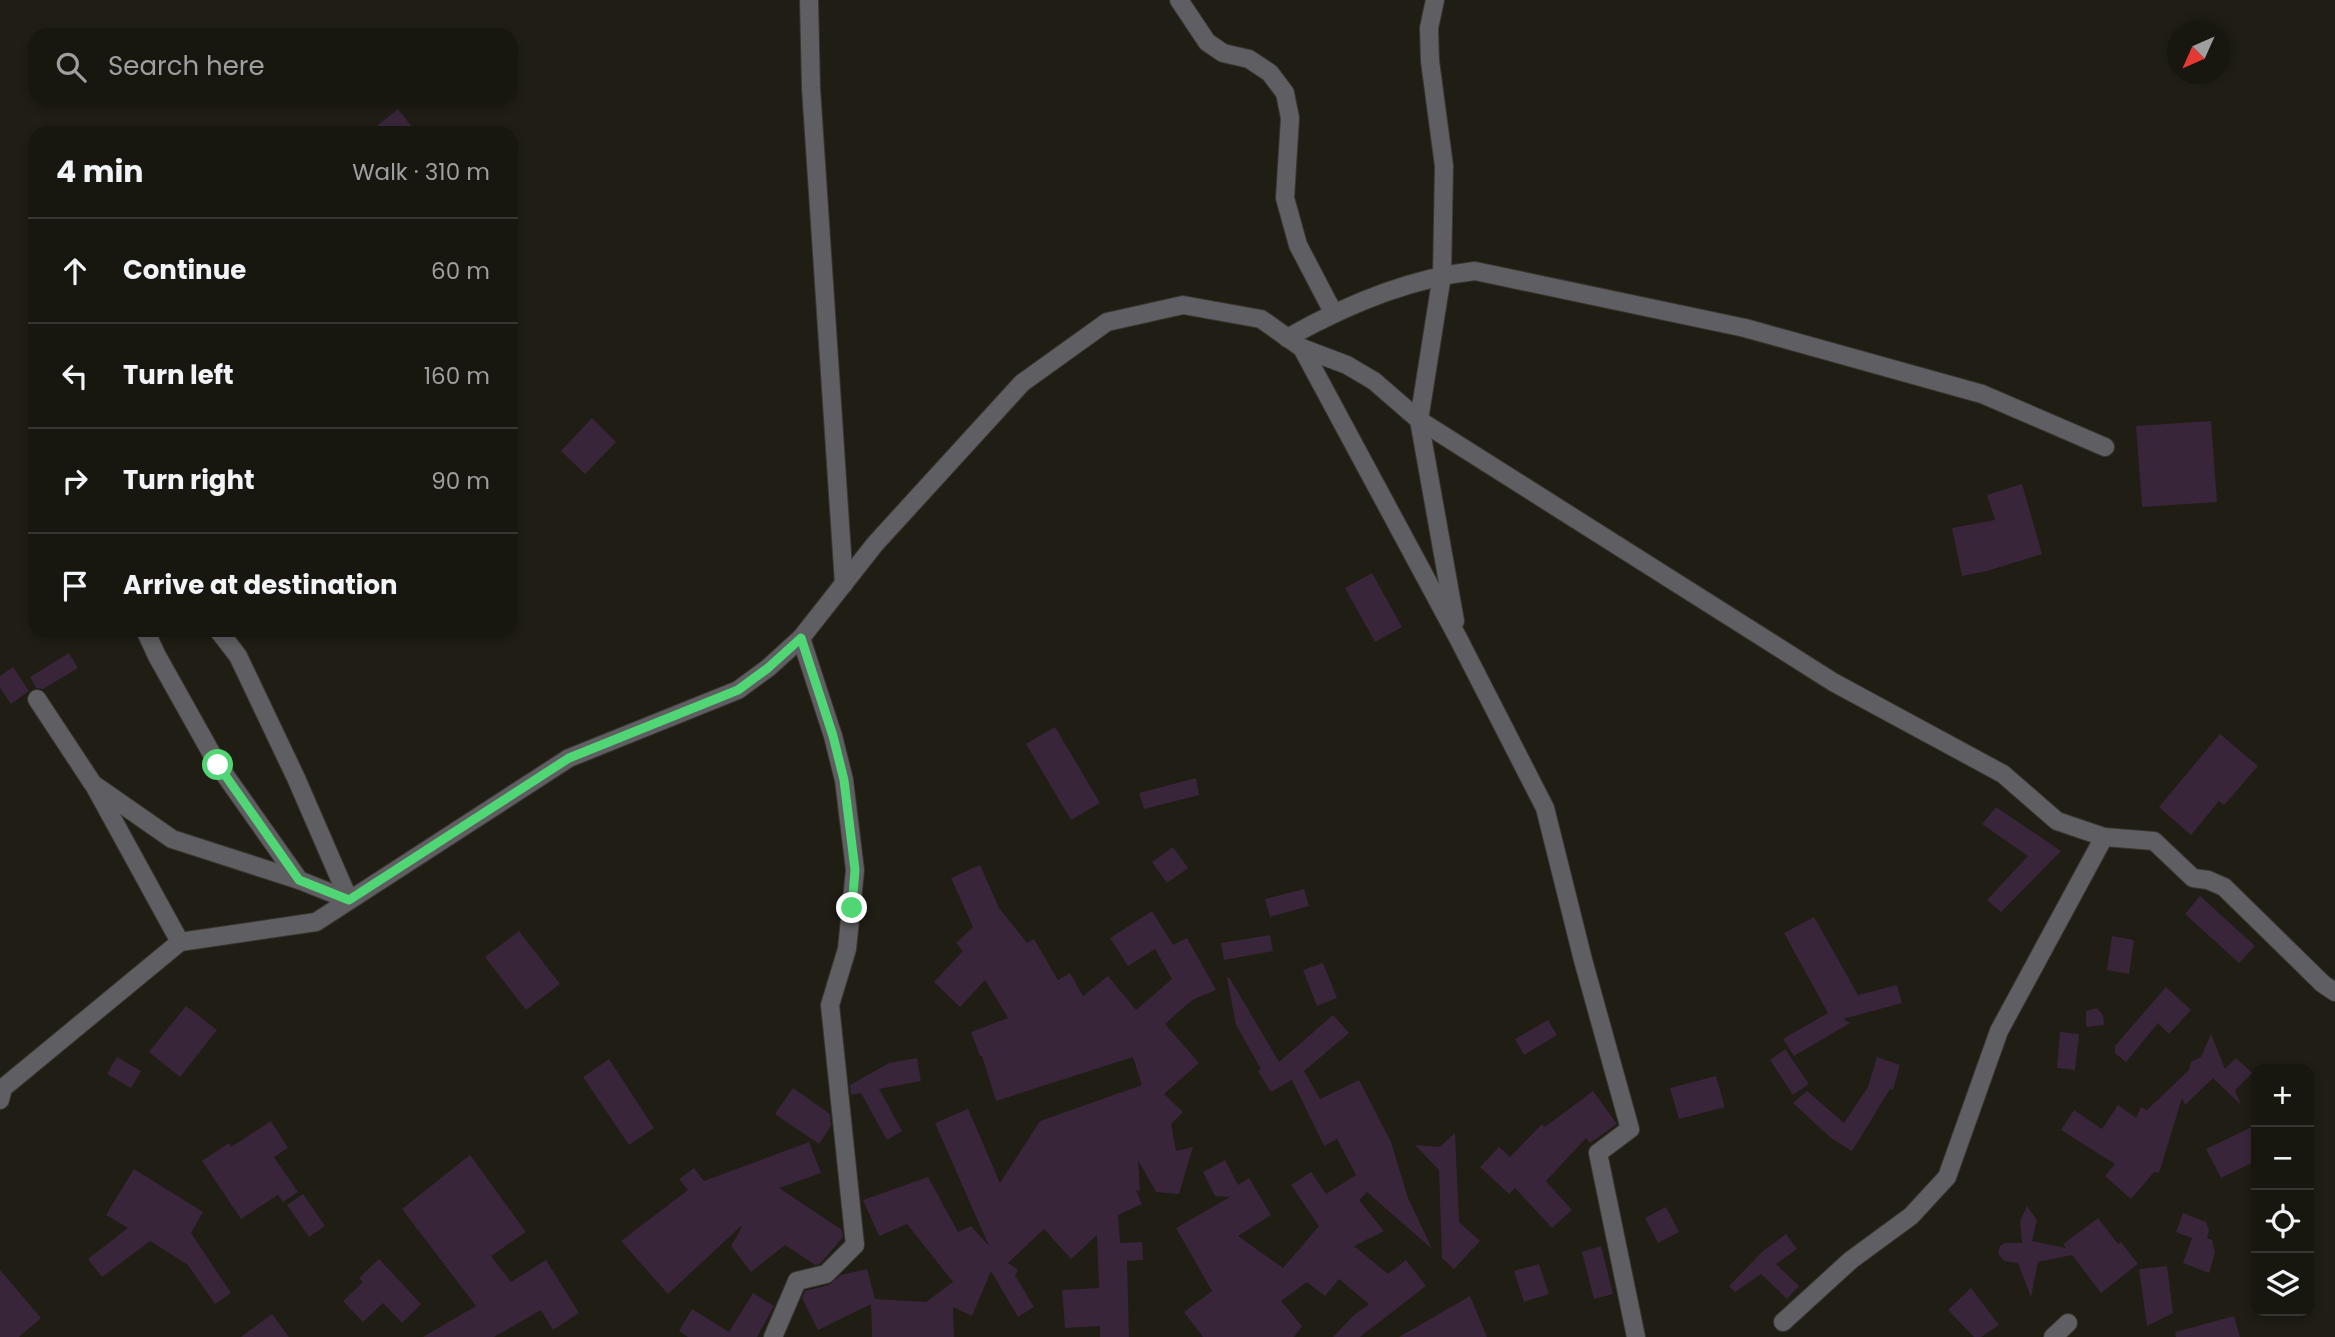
<!DOCTYPE html>
<html lang="en">
<head>
<meta charset="utf-8">
<style>
	body { margin:0; font-family:Poppins,sans-serif; background:#201f18; color:#f1f3f6 }
	.controls { position:absolute; right:21px; bottom:21px; display:grid; overflow:hidden; border-radius:14px; box-shadow:0 4px 10px #0003 }
	.controls button { width:63px; height:63px; display:grid; place-items:center; padding:0; border:0; border-bottom:2px solid #36352f; background:#17160f; color:#f1f3f6; font:35px sans-serif }
	.compass { position:absolute; left:2167px; top:21px; width:63px; height:63px; border-radius:50%; background:#17160f; box-shadow:0 4px 10px #0003; rotate:225deg }
	.stop { position:absolute; width:21px; height:21px; margin:-16px; border:5px solid #50d674; border-radius:50%; background:#fff }
	.stop.end { background:#50d674; border-color:#fff; box-shadow:0 2px 7px #0008 }
	.list { margin:0; padding:0; list-style:none }
	h2 { display:flex; justify-content:space-between; align-items:center; height:91px; margin:0; padding:0 28px; font-size:30px }
	h2 small { font-size:23px; font-weight:400; color:#9e9f9e }
	.list li { display:grid; grid-template-columns:46px 1fr auto; gap:21px; align-items:center; box-sizing:border-box; height:105px; padding:0 28px; border-top:2px solid #36352f }
	.list b { display:block; font-size:26px; white-space:nowrap }
	.list em { font-size:23px; font-style:normal; color:#9e9f9e }
	.icon { flex:none; width:38px; height:38px; fill:none; stroke:currentColor; stroke-width:2; stroke-linecap:round; stroke-linejoin:round }
	.map { position:relative; flex:none; width:2335px; height:1337px; overflow:hidden }
	.search { position:absolute; background:#17160f; box-shadow:0 4px 10px #0003; left:28px; top:28px; width:490px; height:77px; display:flex; align-items:center; gap:18px; box-sizing:border-box; padding:0 24px; border-radius:21px; color:#9e9f9e; font-size:26px }
	.panel { position:absolute; background:#17160f; box-shadow:0 4px 10px #0003; left:28px; top:126px; width:490px; height:511px; border-radius:21px }
	.map>svg:first-child { display:block }
	.building { fill:#38253a }
	.lines { fill:none; stroke-linecap:round; stroke-linejoin:round }
	.street-casing { stroke:#39372e; stroke-width:20 }
	.street { stroke:#5f5e62; stroke-width:18 }
	.route { stroke:#50d674; stroke-width:9 }
</style>
</head>
<body>
<div class="map">
<svg width="2335" height="1337" viewBox="0 0 2335 1337">
	<rect width="100%" height="100%" fill="#1f1d14"/>
	<!-- building -->
	<g class="building">
		<polygon points="398,109 417,133 368,133"/>
		<polygon points="592,418 616,442 585,474 561,451"/>
		<polygon points="2211,421 2217,502 2142,507 2136,426"/>
		<polygon points="2022,484 2042,554 1987,571 1962,576 1952,528 1995,520 1987,495"/>
		<polygon points="1372,573 1402,627 1375,642 1345,588"/>
		<polygon points="69,653 78,668 43,689 36,688 30,677"/>
		<polygon points="13,667 29,691 11,704 0,688 0,676"/>
		<polygon points="1055,727 1100,803 1071,820 1026,744"/>
		<polygon points="2220,734 2258,766 2224,805 2219,801 2191,835 2159,807"/>
		<polygon points="1196,778 1199,795 1144,809 1139,793"/>
		<polygon points="1996,807 2061,851 2001,912 1987,900 2028,856 1982,824"/>
		<polygon points="1173,847 1188,868 1167,883 1152,862"/>
		<polygon points="980,865 999,908 1027,943 1034,939 1058,980 1070,973 1083,996 1108,976 1136,1010 1172,979 1155,949 1128,966 1110,938 1152,911 1173,945 1187,938 1216,990 1192,1000 1165,1024 1199,1063 1164,1094 1183,1112 1171,1124 1176,1151 1193,1147 1179,1194 1156,1192 1138,1160 1140,1191 1136,1190 1142,1204 1118,1215 1120,1243 1142,1242 1143,1260 1127,1261 1129,1337 1100,1337 1100,1326 1065,1328 1062,1290 1099,1288 1097,1235 1071,1259 1044,1229 1008,1263 1018,1270 1015,1275 1034,1307 1018,1317 991,1271 972,1316 953,1307 954,1337 872,1337 871,1304 818,1330 802,1298 805,1291 829,1285 841,1275 867,1269 875,1299 926,1302 953,1282 907,1224 879,1236 863,1200 928,1177 958,1232 971,1226 989,1246 935,1123 968,1109 1000,1183 1040,1121 1142,1085 1133,1057 996,1101 982,1056 980,1056 971,1032 1008,1018 985,980 960,1007 934,982 963,951 956,943 973,927 951,878"/>
		<polygon points="1304,889 1309,906 1270,917 1265,899"/>
		<polygon points="2200,896 2255,946 2239,963 2185,914"/>
		<polygon points="1814,917 1858,995 1897,985 1902,1003 1843,1019 1850,1023 1794,1056 1783,1039 1828,1013 1784,933"/>
		<polygon points="519,931 560,984 526,1010 485,957"/>
		<polygon points="1270,935 1273,951 1224,960 1221,943"/>
		<polygon points="2112,936 2134,940 2129,974 2107,970"/>
		<polygon points="1323,963 1337,998 1317,1006 1303,970"/>
		<polygon points="1229,977 1279,1062 1333,1015 1349,1033 1304,1071 1320,1099 1359,1080 1391,1142 1408,1198 1432,1249 1367,1192 1359,1200 1384,1231 1354,1246 1388,1274 1406,1260 1426,1286 1360,1337 1333,1337 1354,1315 1369,1304 1339,1279 1325,1296 1307,1282 1281,1301 1302,1326 1294,1337 1203,1337 1184,1312 1212,1291 1176,1228 1230,1197 1215,1196 1203,1172 1225,1160 1238,1185 1249,1178 1271,1215 1238,1236 1283,1268 1319,1226 1291,1185 1311,1172 1326,1194 1356,1175 1337,1139 1324,1146 1292,1080 1271,1092 1258,1071 1261,1069 1236,1025 1227,978"/>
		<polygon points="2166,987 2191,1010 2169,1034 2158,1023 2126,1062 2115,1053 2115,1046"/>
		<polygon points="186,1006 217,1030 180,1077 149,1052"/>
		<polygon points="2097,1008 2103,1015 2104,1025 2086,1027 2086,1011"/>
		<polygon points="1548,1020 1557,1035 1524,1055 1515,1039"/>
		<polygon points="2060,1032 2079,1034 2075,1070 2057,1068"/>
		<polygon points="2211,1034 2225,1069 2236,1058 2252,1073 2235,1090 2241,1105 2213,1078 2185,1105 2182,1098 2159,1173 2154,1172 2131,1199 2105,1176 2115,1164 2061,1130 2074,1110 2102,1129 2118,1105 2136,1118 2141,1107 2147,1110 2189,1070 2191,1062 2201,1057"/>
		<polygon points="1785,1049 1809,1084 1793,1095 1770,1060"/>
		<polygon points="117,1057 141,1071 131,1088 107,1074"/>
		<polygon points="1877,1057 1900,1065 1893,1090 1890,1089 1852,1151 1831,1138 1793,1103 1807,1091 1844,1123 1868,1087"/>
		<polygon points="917,1058 921,1081 879,1089 902,1131 887,1140 861,1093 851,1095 850,1085 889,1063"/>
		<polygon points="609,1059 654,1128 629,1145 583,1077"/>
		<polygon points="1716,1076 1725,1107 1679,1119 1670,1088"/>
		<polygon points="793,1088 830,1114 831,1126 819,1144 775,1114"/>
		<polygon points="1593,1091 1617,1124 1590,1143 1586,1138 1546,1181 1572,1210 1552,1228 1515,1188 1509,1194 1480,1167 1499,1147 1510,1157 1542,1124 1545,1127"/>
		<polygon points="271,1121 288,1148 274,1157 298,1192 283,1202 278,1195 241,1219 202,1161 229,1143 231,1147"/>
		<polygon points="2256,1125 2256,1161 2221,1178 2206,1149"/>
		<polygon points="1455,1133 1459,1222 1480,1241 1454,1269 1442,1258 1439,1170 1415,1145 1440,1147"/>
		<polygon points="809,1142 821,1173 779,1188 842,1230 843,1237 820,1264 815,1265 785,1245 751,1272 731,1246 742,1227 741,1226 668,1294 621,1241 688,1190 679,1179 694,1168 704,1181"/>
		<polygon points="470,1155 526,1232 491,1256 511,1282 546,1260 579,1313 553,1330 541,1310 494,1337 423,1337 476,1306 402,1209"/>
		<polygon points="134,1169 203,1212 191,1233 231,1293 215,1304 188,1265 150,1241 102,1277 88,1259 128,1228 106,1215"/>
		<polygon points="303,1194 325,1226 309,1237 287,1205"/>
		<polygon points="2027,1206 2037,1220 2032,1241 2066,1248 2063,1244 2098,1218 2118,1244 2121,1242 2138,1264 2101,1293 2072,1255 2038,1262 2031,1297 2018,1263 2004,1261 1998,1253 2000,1246 2005,1243 2022,1243 2020,1221"/>
		<polygon points="1666,1207 1679,1232 1658,1243 1645,1218"/>
		<polygon points="2183,1213 2206,1222 2209,1231 2207,1238 2212,1240 2215,1253 2209,1273 2183,1263 2192,1238 2176,1232"/>
		<polygon points="1786,1234 1797,1249 1776,1264 1799,1286 1787,1299 1761,1274 1735,1292 1729,1286 1763,1251"/>
		<polygon points="1601,1246 1613,1294 1594,1299 1582,1252"/>
		<polygon points="379,1259 421,1304 402,1323 383,1303 363,1322 343,1301 363,1282 359,1278"/>
		<polygon points="1539,1264 1549,1294 1524,1302 1514,1271"/>
		<polygon points="2167,1266 2173,1313 2147,1326 2139,1269"/>
		<polygon points="0,1270 41,1318 19,1337 0,1337"/>
		<polygon points="1971,1288 1999,1325 1981,1337 1974,1337 1948,1310"/>
		<polygon points="753,1293 774,1306 757,1337 688,1337 679,1331 692,1309 729,1332"/>
		<polygon points="1470,1296 1487,1337 1399,1337"/>
		<polygon points="272,1314 289,1337 241,1337"/>
		<polygon points="2234,1316 2240,1337 2176,1337 2175,1332"/>
	</g>
	<g class="lines">
		<defs>
			<g id="street">
				<polyline points="809,0 811,88 844,584"/>
				<polyline points="1179,0 1207,42 1223,53 1249,59 1270,73 1285,93 1290,118 1285,198 1298,245 1333,312"/>
				<polyline points="1435,0 1429,28 1430,61 1444,166 1442,275 1419,420 1455,621"/>
				<path d="M1287,338C1344,306 1409,278 1475,271L1745,328L1982,394L2105,447"/>
				<polyline points="1302,348 1347,365 1374,381 1419,420 1833,682 2003,774 2057,821 2104,837 2154,841 2193,878 2208,880 2224,887 2323,984 2335,992"/>
				<polyline points="145,630 157,656 218,765 299,880 349,900"/>
				<polyline points="218,630 238,656 296,778 349,900"/>
				<polyline points="37,699 93,784 172,839 299,880"/>
				<polyline points="95,787 180,942"/>
				<polyline points="0,1100 3,1088 180,942 316,922 569,758 738,690 768,668 801,638 875,544 1022,383 1107,322 1183,305 1261,319 1302,348 1458,638 1545,808 1583,960 1630,1129 1598,1153 1636,1337"/>
				<polyline points="1783,1322 1851,1260 1911,1216 1947,1177 1999,1031 2104,837"/>
				<polyline points="773,1337 797,1281 826,1274 855,1245 830,1005 847,949 855,870 844,780 833,736 801,638"/>
				<polyline points="2053,1337 2068,1323"/>
			</g>
		</defs>
		<!-- street casing -->
		<use href="#street" class="street-casing"/>
		<!-- street -->
		<use href="#street" class="street"/>
	</g>
	<g class="lines">
		<!-- route -->
		<polyline class="route" points="218,765 299,880 349,900 569,758 738,690 768,668 801,638 833,736 844,780 855,870 852,908"/>
	</g>
</svg>
<div class="controls">
<button>+</button>
<button>−</button>
<button><svg class="icon" aria-label="locate" viewBox="0 0 24 24"><circle cx="12" cy="12" r="6"/><path d="M12 2v4M12 18v4M2 12h4M18 12h4"/></svg></button>
<button><svg class="icon" aria-label="layers" viewBox="0 0 24 24"><path d="M12 4l9 5-9 5-9-5zM3 14l9 5 9-5"/></svg></button>
</div>
<svg class="compass" viewBox="-18 -18 36 36"><path d="M0-13l5 13h-10z" fill="#e53935"/><path d="M0 13l5-13h-10z" fill="#9e9f9e"/></svg>
<div class="stop" style="left:218px;top:765px"></div>
<div class="stop end" style="left:852px;top:908px"></div>
<div class="search"><svg class="icon" aria-label="search" viewBox="0 0 24 24"><circle cx="10" cy="10" r="6"/><path d="M15 15l6 6"/></svg>Search here</div>
<section class="panel">
<h2>4 min<small>Walk · 310 m</small></h2>
<ul class="list">
<li><svg class="icon" aria-label="ahead" viewBox="0 0 24 24"><path d="M12 20V5M6 11l6-6 6 6"/></svg><div><b>Continue</b></div><em>60 m</em></li>
<li><svg class="icon" aria-label="left" viewBox="0 0 24 24"><path d="M17 20v-9H6M10 6l-5 5 5 5"/></svg><div><b>Turn left</b></div><em>160 m</em></li>
<li><svg class="icon" aria-label="right" viewBox="0 0 24 24"><path d="M7 20v-9h11M14 6l5 5-5 5"/></svg><div><b>Turn right</b></div><em>90 m</em></li>
<li><svg class="icon" aria-label="arrive" viewBox="0 0 24 24"><path d="M6 21V4h12l-3 4 3 4H6"/></svg><div><b>Arrive at destination</b></div></li>
</ul>
</section>
</div>
</body>
</html>
